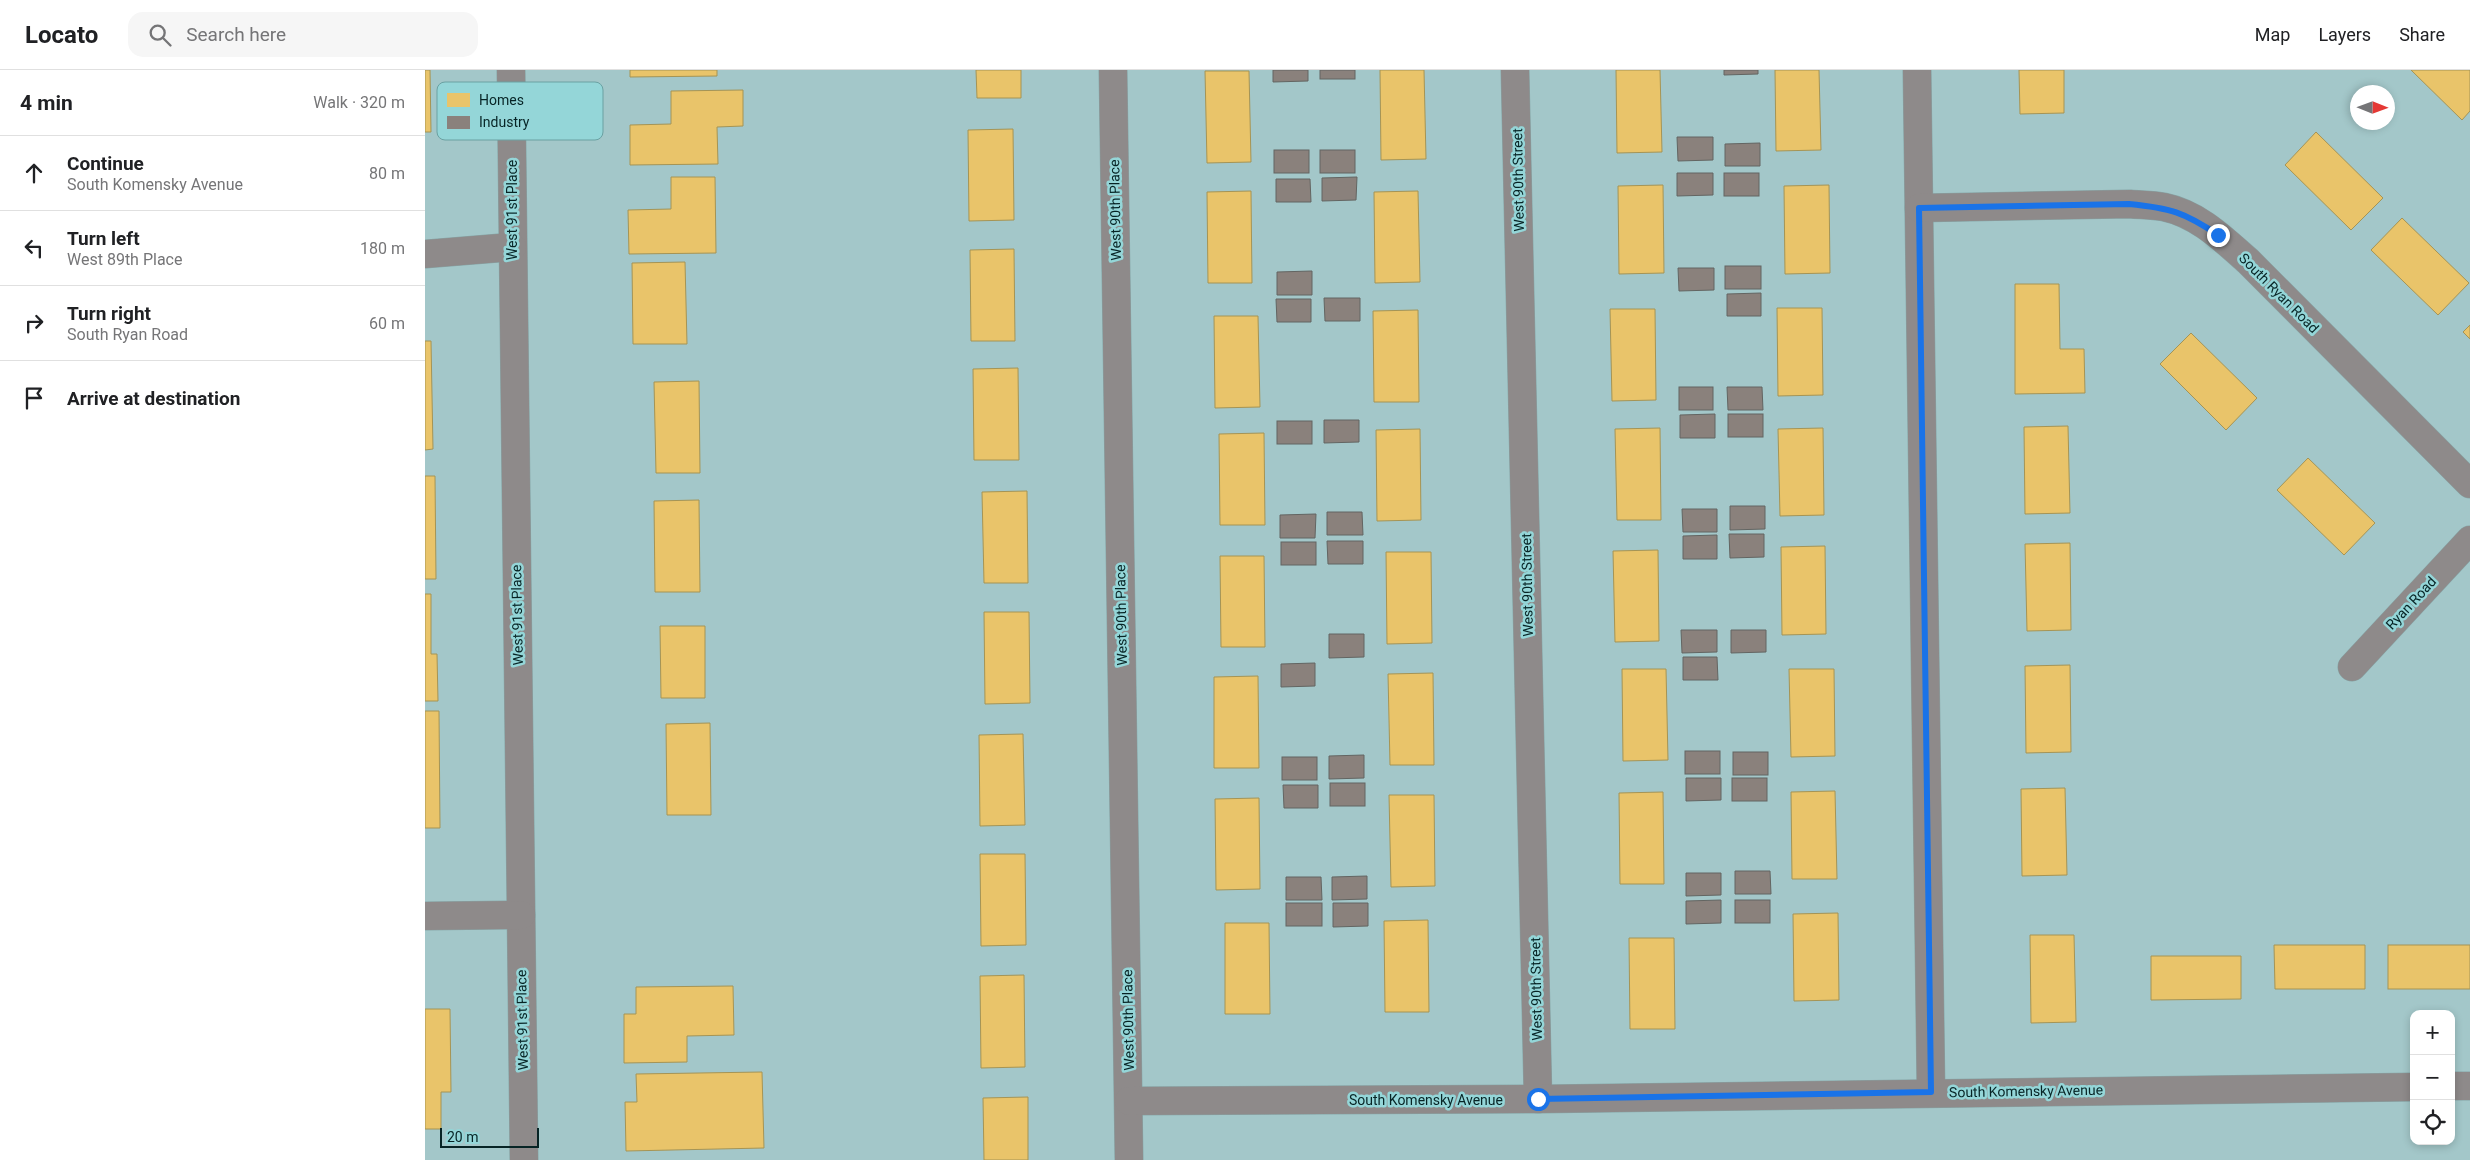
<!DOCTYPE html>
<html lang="en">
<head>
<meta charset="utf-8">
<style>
	body { margin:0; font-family:Roboto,sans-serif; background:#f6f6f6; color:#202124 }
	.controls { position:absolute; right:15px; bottom:15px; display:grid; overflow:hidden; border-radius:10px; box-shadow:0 2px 8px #0003 }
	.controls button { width:45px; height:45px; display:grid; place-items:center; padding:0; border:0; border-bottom:1px solid #e0e0e0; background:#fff; color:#202124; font:25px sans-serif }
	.compass { position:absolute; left:1925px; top:15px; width:45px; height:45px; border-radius:50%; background:#fff; box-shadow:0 2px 8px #0003; rotate:91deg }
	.scale { position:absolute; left:15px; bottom:12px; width:99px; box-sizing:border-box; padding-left:5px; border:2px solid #072425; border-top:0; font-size:14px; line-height:18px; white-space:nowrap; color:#072425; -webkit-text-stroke:4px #94d6d8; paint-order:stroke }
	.stop { position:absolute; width:15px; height:15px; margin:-11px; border:4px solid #1a73e8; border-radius:50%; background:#fff }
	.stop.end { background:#1a73e8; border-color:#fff; box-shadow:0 1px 5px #0008 }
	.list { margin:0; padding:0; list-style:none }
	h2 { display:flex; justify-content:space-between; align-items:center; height:65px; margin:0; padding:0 20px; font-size:21px }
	h2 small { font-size:16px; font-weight:400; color:#757577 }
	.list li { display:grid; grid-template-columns:32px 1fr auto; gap:15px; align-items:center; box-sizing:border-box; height:75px; padding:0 20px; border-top:1px solid #e0e0e0 }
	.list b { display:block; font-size:19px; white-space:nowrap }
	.list p { margin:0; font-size:16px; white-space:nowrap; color:#757577 }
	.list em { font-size:16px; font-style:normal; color:#757577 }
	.icon { flex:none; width:28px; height:28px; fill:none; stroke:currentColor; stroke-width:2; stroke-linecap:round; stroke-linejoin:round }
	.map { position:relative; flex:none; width:2045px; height:1090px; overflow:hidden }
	header { display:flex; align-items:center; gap:30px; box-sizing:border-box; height:70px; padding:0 25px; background:#fff; border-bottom:1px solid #e0e0e0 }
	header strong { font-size:24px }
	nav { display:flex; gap:28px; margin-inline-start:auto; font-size:18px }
	.search { width:350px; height:45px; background:#f6f6f6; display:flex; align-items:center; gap:12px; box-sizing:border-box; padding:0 18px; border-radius:15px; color:#757577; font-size:19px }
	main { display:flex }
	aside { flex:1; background:#fff }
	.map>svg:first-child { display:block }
	.homes { fill:#e9c46a; stroke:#a59455 }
	.industry { fill:#8a817c; stroke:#636562 }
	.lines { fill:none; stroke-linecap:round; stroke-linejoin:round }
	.street-casing { stroke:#87a4a5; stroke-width:29 }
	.street { stroke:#8e8a8a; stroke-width:28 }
	.route { stroke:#1a73e8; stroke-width:6 }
	.labels { text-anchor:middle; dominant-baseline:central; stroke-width:5; stroke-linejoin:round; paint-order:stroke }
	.street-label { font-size:14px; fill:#072425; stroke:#94d6d8 }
	.key { fill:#94d6d8; stroke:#6aa1a2; stroke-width:1 }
	.key-label { font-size:14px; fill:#072425 }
</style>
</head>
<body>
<header>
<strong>Locato</strong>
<div class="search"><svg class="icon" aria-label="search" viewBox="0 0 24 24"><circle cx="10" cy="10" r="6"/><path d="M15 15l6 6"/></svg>Search here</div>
<nav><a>Map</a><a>Layers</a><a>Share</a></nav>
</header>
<main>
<aside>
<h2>4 min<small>Walk · 320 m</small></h2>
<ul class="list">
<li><svg class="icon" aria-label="ahead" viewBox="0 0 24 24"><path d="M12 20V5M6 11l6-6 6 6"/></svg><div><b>Continue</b><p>South Komensky Avenue</p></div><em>80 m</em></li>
<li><svg class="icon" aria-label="left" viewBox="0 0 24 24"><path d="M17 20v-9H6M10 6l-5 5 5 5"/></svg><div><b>Turn left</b><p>West 89th Place</p></div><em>180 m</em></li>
<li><svg class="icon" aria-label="right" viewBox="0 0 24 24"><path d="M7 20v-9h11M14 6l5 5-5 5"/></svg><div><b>Turn right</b><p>South Ryan Road</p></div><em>60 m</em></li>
<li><svg class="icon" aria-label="arrive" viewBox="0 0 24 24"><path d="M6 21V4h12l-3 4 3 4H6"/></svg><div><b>Arrive at destination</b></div></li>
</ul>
</aside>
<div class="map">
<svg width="2045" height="1090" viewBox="0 0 2045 1090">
	<rect width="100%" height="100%" fill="#a3c7c9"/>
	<!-- homes -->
	<g class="homes">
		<polygon points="0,0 5,0 6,62 0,62"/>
		<polygon points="205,0 292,0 292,6 205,7"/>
		<polygon points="551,0 596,0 596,28 552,28"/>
		<polygon points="955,0 999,0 1001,89 956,90"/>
		<polygon points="1191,0 1235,0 1237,82 1192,83"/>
		<polygon points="1350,0 1394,0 1396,80 1351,81"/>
		<polygon points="1594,0 1639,0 1639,43 1595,44"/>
		<polygon points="1986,0 2045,0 2045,41 2037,50"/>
		<polygon points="780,1 824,1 826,92 782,93"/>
		<polygon points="318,20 318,56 292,57 293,94 205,95 205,55 246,54 246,21"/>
		<polygon points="588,59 589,150 544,151 543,60"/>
		<polygon points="1891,62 1958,128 1926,160 1860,95"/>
		<polygon points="246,107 290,107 291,183 204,184 203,140 246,139"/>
		<polygon points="1238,115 1239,203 1194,204 1193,116"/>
		<polygon points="1404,115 1405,203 1360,204 1359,116"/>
		<polygon points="826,121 827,213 783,213 782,122"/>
		<polygon points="993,121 995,212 950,213 949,122"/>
		<polygon points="1977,148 2044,213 2013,245 1946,180"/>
		<polygon points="589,179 590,271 546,271 545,180"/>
		<polygon points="260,192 262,274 208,274 207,193"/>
		<polygon points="1590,214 1634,214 1635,279 1659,279 1660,323 1590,324"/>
		<polygon points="1352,238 1397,238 1398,325 1353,326"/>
		<polygon points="1185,239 1230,239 1231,330 1187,331"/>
		<polygon points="993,240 994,332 949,332 948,241"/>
		<polygon points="789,246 833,246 835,337 790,338"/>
		<polygon points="2045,255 2045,269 2038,262"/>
		<polygon points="1766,263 1832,328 1801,360 1735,294"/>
		<polygon points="0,271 6,271 8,379 0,380"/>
		<polygon points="593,298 594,390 549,390 548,299"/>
		<polygon points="274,311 275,403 231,403 229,312"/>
		<polygon points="1643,356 1645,443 1600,444 1599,357"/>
		<polygon points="1235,358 1236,450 1192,450 1190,359"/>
		<polygon points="1398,358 1399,445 1355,446 1353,359"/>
		<polygon points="995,359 996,450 952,451 951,360"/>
		<polygon points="839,363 840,455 795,455 794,364"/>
		<polygon points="1883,388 1950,453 1919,485 1852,420"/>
		<polygon points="0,406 10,406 11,509 0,509"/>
		<polygon points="602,421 603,513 559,513 557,422"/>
		<polygon points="274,430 275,522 230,522 229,431"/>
		<polygon points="1645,473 1646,560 1602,561 1600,474"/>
		<polygon points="1400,476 1401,564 1357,565 1356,477"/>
		<polygon points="1233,480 1234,571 1190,572 1188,481"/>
		<polygon points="961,482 1006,482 1007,573 962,574"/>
		<polygon points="795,486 839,486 840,577 796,577"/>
		<polygon points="0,524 6,524 6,584 12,584 13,631 0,631"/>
		<polygon points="559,542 604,542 605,633 560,634"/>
		<polygon points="235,556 280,556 280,628 236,628"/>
		<polygon points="1645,595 1646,682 1601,683 1600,596"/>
		<polygon points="1197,599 1241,599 1243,690 1198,691"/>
		<polygon points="1364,599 1409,599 1410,686 1366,687"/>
		<polygon points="1008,603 1009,695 965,695 963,604"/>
		<polygon points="833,606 834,698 789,698 789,607"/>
		<polygon points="0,641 14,641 15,758 0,758"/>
		<polygon points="285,653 286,745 242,745 241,654"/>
		<polygon points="598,664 600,755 555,756 554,665"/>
		<polygon points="1640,718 1642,805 1597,806 1596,719"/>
		<polygon points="1410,721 1412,809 1367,809 1366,722"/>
		<polygon points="1238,722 1239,814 1195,814 1194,723"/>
		<polygon points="964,725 1009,725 1010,816 966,817"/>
		<polygon points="834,728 835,819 791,820 790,729"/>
		<polygon points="555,784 600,784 601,875 556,876"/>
		<polygon points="1413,843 1414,930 1369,931 1368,844"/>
		<polygon points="1003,850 1004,942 960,942 959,851"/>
		<polygon points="800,853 844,853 845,944 800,944"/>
		<polygon points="1605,865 1649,865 1651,952 1606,953"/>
		<polygon points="1204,868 1249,868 1250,959 1205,959"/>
		<polygon points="1849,875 1940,875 1940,919 1850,919"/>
		<rect x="1963" y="875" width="82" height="44"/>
		<polygon points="1726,886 1816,886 1816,929 1726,930"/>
		<polygon points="599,905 600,997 556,998 555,906"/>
		<polygon points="308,916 309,965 262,966 262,992 199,993 199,944 211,944 211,917"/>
		<polygon points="0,939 25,939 26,1022 16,1022 16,1059 0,1059"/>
		<polygon points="337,1002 339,1078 201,1081 200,1032 212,1032 211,1004"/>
		<polygon points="603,1027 603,1090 559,1090 558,1028"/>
	</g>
	<!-- industry -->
	<g class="industry">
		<polygon points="848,0 883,0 883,11 848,12"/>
		<rect x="895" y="0" width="35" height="9"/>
		<polygon points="1299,0 1333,0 1333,4 1299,5"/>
		<polygon points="1252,67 1288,67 1288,90 1253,91"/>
		<polygon points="1335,73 1335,96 1300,96 1300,74"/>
		<rect x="849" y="80" width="35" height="23"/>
		<rect x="895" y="80" width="35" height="23"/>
		<polygon points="1252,103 1288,103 1288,125 1252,126"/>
		<rect x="1299" y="103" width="35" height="23"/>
		<polygon points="932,107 931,130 897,131 897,108"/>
		<polygon points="851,109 885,109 886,132 851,132"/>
		<rect x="1300" y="196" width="36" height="23"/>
		<polygon points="1253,198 1289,198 1289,220 1254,221"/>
		<polygon points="887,201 887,225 852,225 852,202"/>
		<polygon points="1336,223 1336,246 1302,246 1302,224"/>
		<polygon points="899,228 935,228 935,251 900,251"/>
		<polygon points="851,229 886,229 886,252 852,252"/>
		<rect x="1254" y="317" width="34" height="23"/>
		<polygon points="1302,317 1337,317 1338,340 1303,340"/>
		<polygon points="1290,344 1290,368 1255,368 1255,345"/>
		<rect x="1303" y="344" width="35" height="23"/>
		<polygon points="899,350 934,350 934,372 899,373"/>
		<rect x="852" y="351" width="35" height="23"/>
		<polygon points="1305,436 1340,436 1340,459 1305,460"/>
		<polygon points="1257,439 1292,439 1292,462 1258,462"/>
		<polygon points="902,442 937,442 938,465 902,465"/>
		<polygon points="891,444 890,468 855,468 855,445"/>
		<polygon points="1304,464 1339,464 1339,487 1305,488"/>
		<polygon points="1292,465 1292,489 1258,489 1258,466"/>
		<polygon points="902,471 938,471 938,494 903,494"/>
		<rect x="856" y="472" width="35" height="23"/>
		<polygon points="1256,560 1292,560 1292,582 1257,583"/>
		<polygon points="1306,560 1341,560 1341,582 1306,583"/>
		<polygon points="904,564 939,564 939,587 904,588"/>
		<polygon points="1258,587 1292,587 1293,610 1258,610"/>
		<polygon points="890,593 890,616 856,617 856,594"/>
		<rect x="1260" y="681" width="35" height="23"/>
		<rect x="1308" y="682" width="35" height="23"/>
		<polygon points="939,685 939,708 904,709 904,686"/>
		<rect x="857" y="687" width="35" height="23"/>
		<polygon points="1261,708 1296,708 1296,730 1261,731"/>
		<rect x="1307" y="708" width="35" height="23"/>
		<rect x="905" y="713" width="35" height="23"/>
		<polygon points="858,715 893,715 893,738 859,738"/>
		<polygon points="1310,801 1345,801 1346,824 1310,824"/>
		<polygon points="1261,803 1296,803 1296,825 1261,826"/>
		<polygon points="942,806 942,829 907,830 907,807"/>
		<polygon points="861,807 896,807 897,830 861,830"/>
		<polygon points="1296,830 1296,853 1261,854 1261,831"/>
		<rect x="1310" y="830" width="35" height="23"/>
		<rect x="861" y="833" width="36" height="23"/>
		<polygon points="908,833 943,833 943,856 908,857"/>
	</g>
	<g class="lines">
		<defs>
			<g id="street">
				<polyline points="86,0 99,1090"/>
				<polyline points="688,0 704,1090"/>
				<polyline points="1090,0 1113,1029"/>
				<polyline points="1492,0 1506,1022"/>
				<path d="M1494,138L1705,134C1716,135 1728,135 1739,137C1773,144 1798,169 1823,191L2045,414"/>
				<polyline points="0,184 87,177"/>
				<polyline points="1927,597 2045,470"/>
				<polyline points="0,846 96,845"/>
				<polyline points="2026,1016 2045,1016"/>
				<polyline points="704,1031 1113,1029 1989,1017"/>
			</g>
		</defs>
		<!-- street casing -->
		<use href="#street" class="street-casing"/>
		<!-- street -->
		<use href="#street" class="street"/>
	</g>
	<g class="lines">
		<!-- route -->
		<path class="route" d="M1113,1029L1506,1022L1494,138L1704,134C1745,138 1759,142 1793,165"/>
	</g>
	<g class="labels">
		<!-- street labels -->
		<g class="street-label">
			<text transform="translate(1093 110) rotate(-91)">West 90th Street</text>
			<text transform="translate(87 140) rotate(-90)">West 91st Place</text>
			<text transform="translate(690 140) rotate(-91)">West 90th Place</text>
			<text transform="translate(1854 223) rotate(45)">South Ryan Road</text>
			<text transform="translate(1102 515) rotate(-91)">West 90th Street</text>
			<text transform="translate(1986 533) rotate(-47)">Ryan Road</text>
			<text transform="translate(92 545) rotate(-91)">West 91st Place</text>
			<text transform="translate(696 545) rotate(-91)">West 90th Place</text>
			<text transform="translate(1111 919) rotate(-91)">West 90th Street</text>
			<text transform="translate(97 950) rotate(-91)">West 91st Place</text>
			<text transform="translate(703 950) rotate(-91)">West 90th Place</text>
			<text transform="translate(1601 1021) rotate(-1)">South Komensky Avenue</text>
			<text x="1001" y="1030">South Komensky Avenue</text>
		</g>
	</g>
	<!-- legend -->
	<rect x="12" y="12" width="166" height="58" rx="8" class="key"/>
	<rect x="22" y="23" width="23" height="14" fill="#e9c46a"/>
	<rect x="22" y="46" width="23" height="13" fill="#8a817c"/>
	<g class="key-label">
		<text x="54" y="35">Homes</text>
		<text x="54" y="57">Industry</text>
	</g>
</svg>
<div class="controls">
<button>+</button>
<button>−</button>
<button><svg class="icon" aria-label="locate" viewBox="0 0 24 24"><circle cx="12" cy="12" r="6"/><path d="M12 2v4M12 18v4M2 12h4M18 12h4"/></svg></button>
</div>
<svg class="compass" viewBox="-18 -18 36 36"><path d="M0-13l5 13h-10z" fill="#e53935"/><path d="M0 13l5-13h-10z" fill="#757577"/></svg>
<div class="scale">20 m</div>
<div class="stop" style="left:1113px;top:1029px"></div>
<div class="stop end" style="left:1793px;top:165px"></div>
</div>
</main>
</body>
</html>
